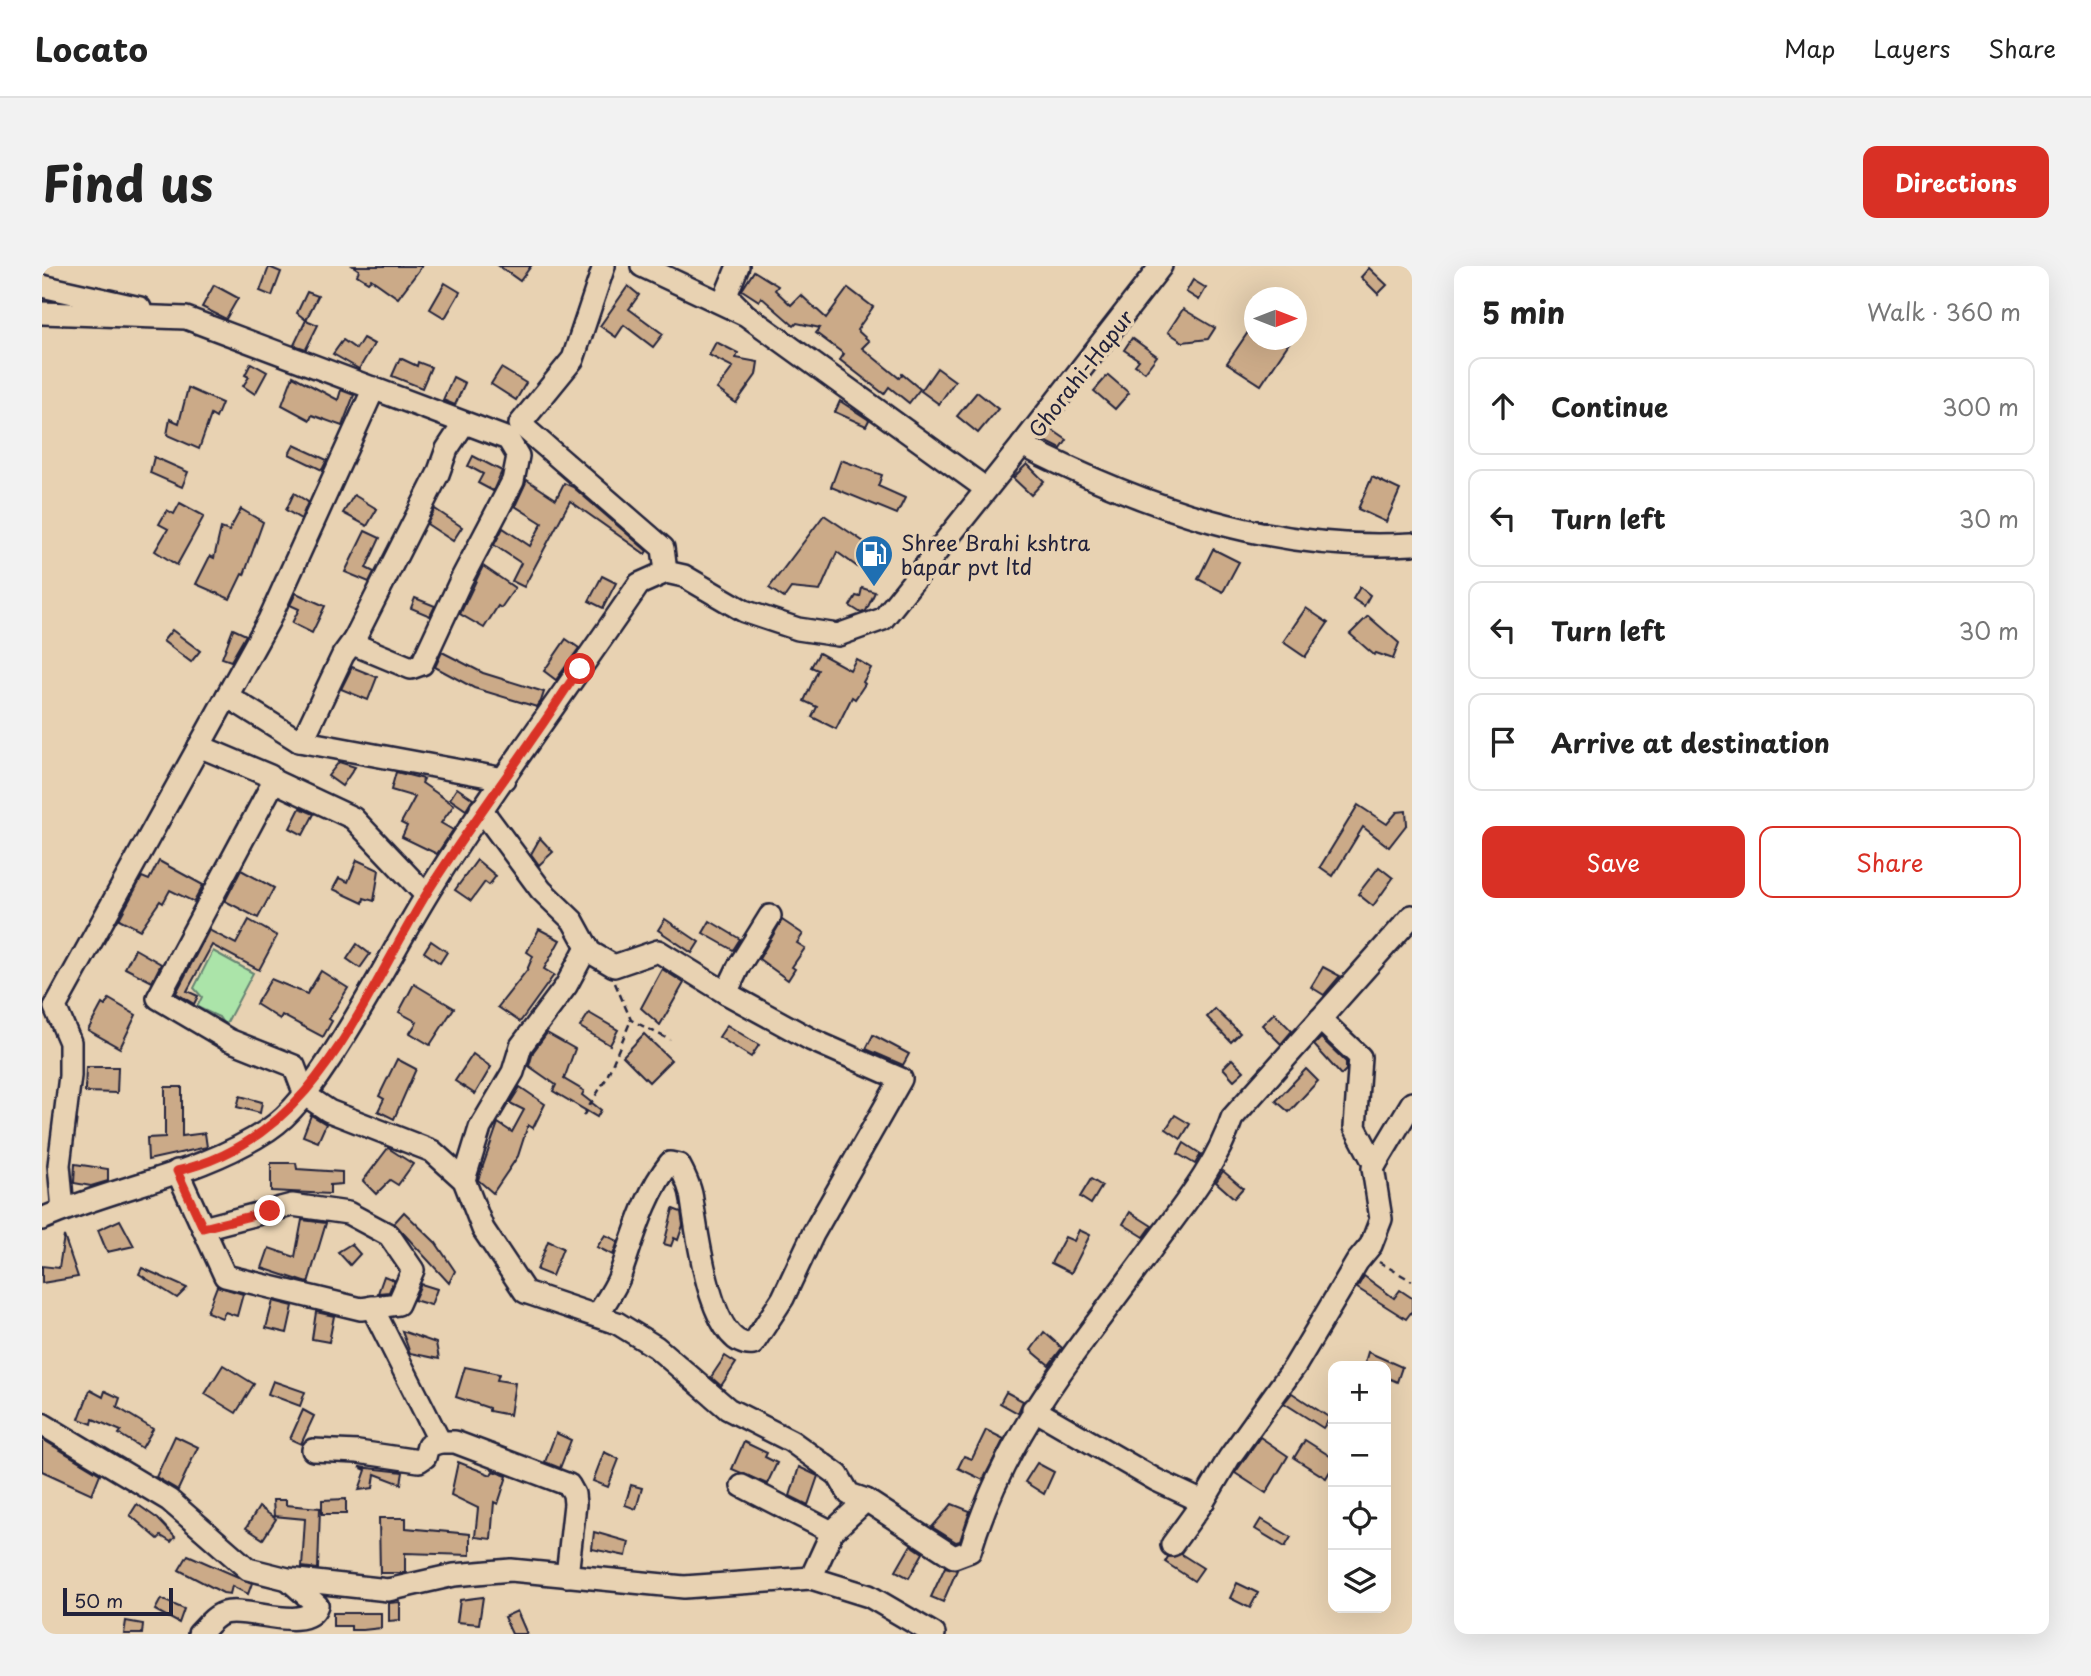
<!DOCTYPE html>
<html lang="en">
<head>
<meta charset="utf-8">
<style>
	body { margin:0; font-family:"Playpen Sans",sans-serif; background:#f2f2f2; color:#222 }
	.controls { position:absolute; right:21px; bottom:21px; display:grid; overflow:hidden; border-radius:14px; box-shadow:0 7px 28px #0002 }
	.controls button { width:63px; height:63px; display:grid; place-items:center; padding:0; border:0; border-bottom:2px solid #e0e0e0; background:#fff; color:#222; font:35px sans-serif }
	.compass { position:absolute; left:1202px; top:21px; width:63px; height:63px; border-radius:50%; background:#fff; box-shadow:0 7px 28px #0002; rotate:90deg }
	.scale { position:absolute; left:21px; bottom:18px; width:110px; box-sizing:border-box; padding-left:7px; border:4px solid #22223b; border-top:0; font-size:19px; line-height:24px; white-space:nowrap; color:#22223b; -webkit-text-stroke:5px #e8d2b2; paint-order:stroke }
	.stop { position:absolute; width:21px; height:21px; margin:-16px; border:5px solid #d93025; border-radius:50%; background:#fff }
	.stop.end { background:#d93025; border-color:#fff; box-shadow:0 2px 7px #0008 }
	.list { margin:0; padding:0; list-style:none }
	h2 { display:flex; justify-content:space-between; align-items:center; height:91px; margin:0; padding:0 28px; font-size:30px }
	h2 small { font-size:23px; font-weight:400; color:#767676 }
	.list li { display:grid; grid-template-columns:46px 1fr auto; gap:21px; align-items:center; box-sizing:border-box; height:98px; margin:0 14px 14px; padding:0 14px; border:2px solid #e0e0e0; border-radius:14px }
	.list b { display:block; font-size:26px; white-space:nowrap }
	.list em { font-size:23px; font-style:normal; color:#767676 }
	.actions { display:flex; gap:14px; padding:21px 28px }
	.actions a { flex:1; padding:16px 0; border:2px solid #d93025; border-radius:14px; text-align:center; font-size:24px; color:#d93025 }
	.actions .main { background:#d93025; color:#fff }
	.icon { flex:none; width:38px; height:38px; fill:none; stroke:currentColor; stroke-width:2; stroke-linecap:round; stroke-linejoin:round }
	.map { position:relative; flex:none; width:1370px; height:1368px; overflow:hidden; border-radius:14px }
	header { display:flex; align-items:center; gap:42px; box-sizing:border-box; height:98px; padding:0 35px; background:#fff; border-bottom:2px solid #e0e0e0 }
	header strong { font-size:33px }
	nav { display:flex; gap:38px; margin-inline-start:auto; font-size:24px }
	.intro { display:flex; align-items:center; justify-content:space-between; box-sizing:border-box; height:168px; padding:0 42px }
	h1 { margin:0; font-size:49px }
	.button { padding:18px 32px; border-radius:14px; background:#d93025; color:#fff; font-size:24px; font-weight:700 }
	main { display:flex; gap:42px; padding:0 42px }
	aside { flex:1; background:#fff; border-radius:14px; box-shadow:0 7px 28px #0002 }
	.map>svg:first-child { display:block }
	.green { fill:#abe4a9; stroke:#668372; stroke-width:2 }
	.building { fill:#cbaa88; stroke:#22223b; stroke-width:2 }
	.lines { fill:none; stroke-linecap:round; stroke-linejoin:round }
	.minor-casing { stroke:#22223b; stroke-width:26 }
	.path { stroke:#22223b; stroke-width:2.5; stroke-dasharray:7 5; stroke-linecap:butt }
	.minor { stroke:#e8d2b2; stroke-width:21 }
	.route { stroke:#d93025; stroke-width:9 }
	.labels { text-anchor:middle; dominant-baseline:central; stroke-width:7; stroke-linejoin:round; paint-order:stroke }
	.street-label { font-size:21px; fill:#22223b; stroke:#e8d2b2 }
	.poi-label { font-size:21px; fill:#22223b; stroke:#e8d2b2; text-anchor:start }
</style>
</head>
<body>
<header>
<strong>Locato</strong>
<nav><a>Map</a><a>Layers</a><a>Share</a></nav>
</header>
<div class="intro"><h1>Find us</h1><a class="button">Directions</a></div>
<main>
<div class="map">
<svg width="1370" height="1368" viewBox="0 0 1370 1368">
	<rect width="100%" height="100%" fill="#e8d2b2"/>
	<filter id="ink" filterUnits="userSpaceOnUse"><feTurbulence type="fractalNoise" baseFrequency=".0143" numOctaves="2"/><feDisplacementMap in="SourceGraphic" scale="14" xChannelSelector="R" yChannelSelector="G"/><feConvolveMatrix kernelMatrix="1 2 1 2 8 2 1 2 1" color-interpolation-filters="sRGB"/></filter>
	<g filter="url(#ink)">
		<!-- green -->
		<polygon class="green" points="171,685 211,707 183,760 177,751 155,741 160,731 152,722"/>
		<!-- building -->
		<g class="building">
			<polygon points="311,0 380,0 356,32 329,13 326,16 315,9 317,4"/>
			<polygon points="457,0 489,0 478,15"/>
			<polygon points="227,1 239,6 230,30 218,25"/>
			<polygon points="1327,2 1345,19 1336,28 1319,11"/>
			<polygon points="712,5 736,20 733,24 749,39 759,29 784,52 806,22 831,41 815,64 827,75 820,82 857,112 860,108 878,123 867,137 847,121 842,128 798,94 802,88 774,67 778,62 755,57 752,60 719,31 717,35 700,24"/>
			<polygon points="1151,14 1164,22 1157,34 1144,26"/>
			<polygon points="403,17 418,26 403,52 388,43"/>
			<polygon points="172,19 196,32 184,53 160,41"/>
			<polygon points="586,20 597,29 587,43 621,68 611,81 582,59 574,71 558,60"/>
			<polygon points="265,26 276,30 264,54 255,47"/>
			<polygon points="1141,43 1173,62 1166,73 1141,76 1126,66"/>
			<polygon points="264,54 276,59 264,83 252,79"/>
			<polygon points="1213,56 1213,74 1249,74 1219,119 1185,97"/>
			<polygon points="321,72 332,78 317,103 291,88 301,74 314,83"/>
			<polygon points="1090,72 1115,90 1103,106 1093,99 1097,94 1082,84"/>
			<polygon points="674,76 696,87 694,92 716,96 714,109 694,137 675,123 691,101 667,89"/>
			<polygon points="358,92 375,100 376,96 389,101 380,122 350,110"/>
			<polygon points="209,97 225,106 213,128 201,120 207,111 203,109"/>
			<polygon points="459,102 484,117 474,134 449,118"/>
			<polygon points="895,102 913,115 897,138 879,125"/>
			<polygon points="1066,109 1087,127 1073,143 1052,125"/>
			<polygon points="251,110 296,134 299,124 312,129 300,160 270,149 268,154 240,139"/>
			<polygon points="411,111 423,117 413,139 401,134"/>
			<polygon points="146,122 180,137 174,152 169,149 157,183 125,169 128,153 137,157"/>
			<polygon points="935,126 956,143 936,167 915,150"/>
			<polygon points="798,135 827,154 824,160 793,146"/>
			<polygon points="1009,163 1025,174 1019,183 1001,174"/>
			<polygon points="252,179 285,194 280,204 247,188"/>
			<polygon points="431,190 460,205 451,225 436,217 441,208 426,200"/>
			<polygon points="112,191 146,206 140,221 108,207"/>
			<polygon points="799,194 840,209 836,220 863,232 855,248 789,221"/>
			<polygon points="985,198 1002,215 989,229 971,212"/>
			<polygon points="1330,211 1358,224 1344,256 1316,243"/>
			<polygon points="485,214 514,233 522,217 531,221 605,285 603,288 528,235 482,321 470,315 479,297 452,279 461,262 488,280 500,257 473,240"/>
			<polygon points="252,227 266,236 259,253 244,244"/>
			<polygon points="312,229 335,243 325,260 301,247"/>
			<polygon points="138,237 162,250 135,299 113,285 126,263 117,258 125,244 132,248"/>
			<polygon points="199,243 221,256 202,309 200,308 188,333 154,318 168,290 172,292 179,262 187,265"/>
			<polygon points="393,243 420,261 411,275 385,258"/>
			<polygon points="782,249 831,282 817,302 795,286 778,325 749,322 742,332 727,322"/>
			<polygon points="323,265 338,272 324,302 332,306 327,316 303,306"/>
			<polygon points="1171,283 1197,296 1181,326 1156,313"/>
			<polygon points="441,300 473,322 459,342 456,340 442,362 418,348"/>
			<polygon points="560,310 574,317 561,342 547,335"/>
			<polygon points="1318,321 1328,329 1322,340 1311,333"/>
			<polygon points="820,322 833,326 824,345 819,347 808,340 814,330 818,331"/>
			<polygon points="254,327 283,340 270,367 250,357 257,343 248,339"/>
			<polygon points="373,332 393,340 388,350 369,342"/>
			<polygon points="1264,342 1286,357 1263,391 1241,376"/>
			<polygon points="1326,350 1357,377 1351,393 1334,387 1332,389 1308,368"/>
			<polygon points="191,363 204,369 189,395 180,392"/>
			<polygon points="130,364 158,385 149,396 121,375"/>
			<polygon points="524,373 537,382 514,414 502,405"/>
			<polygon points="400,386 441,407 502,426 499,435 495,441 432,422 393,401"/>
			<polygon points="777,387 808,404 814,393 829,402 821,416 823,418 813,433 810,431 794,463 770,451 775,441 762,435 776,404 769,401"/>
			<polygon points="310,401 335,411 326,434 299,423"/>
			<polygon points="297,496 313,501 300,520 286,510"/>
			<polygon points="354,506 382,513 380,517 412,539 399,557 411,564 395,588 360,571 365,560 359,557 373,531 349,524"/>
			<polygon points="415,522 431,533 424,544 408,533"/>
			<polygon points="1316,539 1345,558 1355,546 1364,545 1365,558 1347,581 1321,561 1291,610 1278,601"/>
			<polygon points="258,542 272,548 261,569 248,562"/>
			<polygon points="498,572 511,586 497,599 489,588"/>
			<polygon points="315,594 337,604 332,635 322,632 321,637 291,623 297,612 306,616"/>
			<polygon points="435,594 454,610 447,619 443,616 429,635 413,624"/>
			<polygon points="117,595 161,619 152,636 128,624 121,637 118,635 98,664 77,653 100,611 107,614"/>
			<polygon points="1337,601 1351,612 1331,640 1316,628"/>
			<polygon points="199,604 232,622 216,652 183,635"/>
			<polygon points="623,653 657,676 650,687 616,664"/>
			<polygon points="207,654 235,670 217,704 170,679 145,725 156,730 152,738 134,727 167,664 194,678"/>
			<polygon points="740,654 761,668 755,677 763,682 750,701 753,703 746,714 717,693"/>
			<polygon points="668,655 698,673 691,684 661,667"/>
			<polygon points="497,663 518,674 502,703 512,709 478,756 456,741 485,704 491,690 485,686"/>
			<polygon points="389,675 405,686 398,697 382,686"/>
			<polygon points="315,678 328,688 318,702 305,693"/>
			<polygon points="93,683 119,698 110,716 83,702"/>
			<polygon points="1281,701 1298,710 1282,729 1269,721"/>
			<polygon points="620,703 642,717 618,759 599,742"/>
			<polygon points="279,705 306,722 287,753 290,755 281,771 240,749 238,753 214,738 229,713 265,728"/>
			<polygon points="372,718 412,742 388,779 368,767 375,756 357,746"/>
			<polygon points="67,733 94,749 78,782 46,764 60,738 63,740"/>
			<polygon points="1173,743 1198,767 1189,776 1165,751"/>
			<polygon points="547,747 576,764 568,779 538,761"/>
			<polygon points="1232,747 1250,765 1239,778 1220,759"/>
			<polygon points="685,759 717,779 709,791 677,771"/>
			<polygon points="505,767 533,783 522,813 542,825 540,829 559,844 555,851 511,825 514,819 487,800 491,786"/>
			<polygon points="602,768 629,794 607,816 581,790"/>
			<polygon points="831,769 867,788 861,799 824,783"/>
			<polygon points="1279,772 1304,796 1304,804 1299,809 1272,779"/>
			<polygon points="431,788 449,801 433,828 413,815"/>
			<polygon points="355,793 374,803 352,853 336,845 342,833 337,830"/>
			<polygon points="1190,793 1202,805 1192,814 1181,802"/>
			<polygon points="44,801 76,801 75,827 43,826"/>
			<polygon points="1264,803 1276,815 1247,846 1234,835"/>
			<polygon points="123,821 140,821 140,870 163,867 165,881 106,894 105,872 123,871"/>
			<polygon points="478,821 503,838 491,862 486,859 476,890 451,927 436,914 456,857 470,866 482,844 468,837"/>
			<polygon points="198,830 220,836 218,847 195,841"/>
			<polygon points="269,849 284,858 276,876 261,870"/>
			<polygon points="1133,849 1148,858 1139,873 1124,863"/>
			<polygon points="1142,877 1159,888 1153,898 1136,888"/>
			<polygon points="346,882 371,898 356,919 348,914 334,928 321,915"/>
			<polygon points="229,897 254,897 255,903 300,906 300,918 288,919 288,928 229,925"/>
			<polygon points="33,898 66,903 66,915 49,920 32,917"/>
			<polygon points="1181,905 1201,922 1192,932 1174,916"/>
			<polygon points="1049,913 1060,920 1049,938 1038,931"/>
			<polygon points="631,943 639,946 641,959 636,974 632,972 629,980 622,978"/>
			<polygon points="362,946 394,977 413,1005 407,1017 352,957"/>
			<polygon points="1088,946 1110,960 1102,971 1081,958"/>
			<polygon points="78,954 92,980 65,986 56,964"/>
			<polygon points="260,954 284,957 266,1017 220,1002 227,982 253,991"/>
			<polygon points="1037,964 1048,969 1029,1007 1009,997 1023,971 1032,975"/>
			<polygon points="563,969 576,975 571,989 555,981"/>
			<polygon points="22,970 36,1011 0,1017 0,1000 17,1002"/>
			<polygon points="506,975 521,982 510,1010 495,1004"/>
			<polygon points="309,978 318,988 308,999 296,986"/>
			<polygon points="100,1002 145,1022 135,1032 97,1008"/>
			<polygon points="342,1010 352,1014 347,1026 336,1027"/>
			<polygon points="1322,1010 1352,1032 1358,1024 1370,1032 1370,1045 1364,1053 1315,1022"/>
			<polygon points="379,1018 395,1023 389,1039 372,1034"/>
			<polygon points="175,1020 201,1028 195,1050 183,1046 180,1052 165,1046"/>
			<polygon points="231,1035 251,1040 245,1067 224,1062"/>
			<polygon points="274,1046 292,1050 287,1076 270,1073"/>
			<polygon points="360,1065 394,1077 397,1093 368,1087"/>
			<polygon points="1002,1066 1020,1082 1007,1099 989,1084"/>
			<polygon points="1326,1086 1360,1101 1355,1116 1344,1111 1344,1100 1322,1100"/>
			<polygon points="683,1090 694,1097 679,1120 669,1111"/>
			<polygon points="181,1099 212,1118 194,1147 163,1128"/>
			<polygon points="423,1101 457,1108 455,1114 473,1117 468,1149 447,1145 447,1142 414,1131"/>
			<polygon points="231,1115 263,1126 258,1140 226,1128"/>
			<polygon points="48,1124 61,1131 63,1125 78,1132 75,1141 111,1163 100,1182 77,1168 79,1165 51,1153 50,1158 37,1153"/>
			<polygon points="964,1126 981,1135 976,1147 958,1137"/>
			<polygon points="1250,1127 1288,1152 1281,1162 1242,1137"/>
			<polygon points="261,1144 272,1150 259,1178 248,1173"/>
			<polygon points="944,1164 962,1173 941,1214 916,1202 922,1190 930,1193"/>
			<polygon points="514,1167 529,1174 518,1202 503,1196"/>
			<polygon points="133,1170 156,1181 136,1224 114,1211"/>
			<polygon points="1218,1171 1246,1190 1224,1227 1193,1207"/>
			<polygon points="0,1173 58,1208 50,1228 0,1205"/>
			<polygon points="1263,1174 1291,1192 1291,1200 1284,1212 1252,1192"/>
			<polygon points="702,1176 725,1187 723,1191 735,1197 725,1218 690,1203"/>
			<polygon points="562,1186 577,1193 566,1221 551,1215"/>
			<polygon points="416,1196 449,1209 451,1205 465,1210 456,1238 452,1236 449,1273 433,1271 436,1242 409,1229"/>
			<polygon points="995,1197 1012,1206 1002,1228 983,1216"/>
			<polygon points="317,1201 361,1206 359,1218 333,1208 331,1222 317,1224 324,1204"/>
			<polygon points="757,1201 776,1210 766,1239 748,1230"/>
			<polygon points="589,1219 600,1222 594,1243 583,1239"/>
			<polygon points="304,1233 304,1248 280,1248 280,1234"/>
			<polygon points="231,1234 244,1234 244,1239 278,1242 276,1303 260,1301 263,1253 232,1250"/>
			<polygon points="95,1238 116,1253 133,1271 129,1276 119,1270 116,1273 88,1249"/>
			<polygon points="910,1238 928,1245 918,1275 914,1276 890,1261"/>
			<polygon points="217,1241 234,1253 221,1273 204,1262"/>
			<polygon points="337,1252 364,1252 364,1262 428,1268 428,1289 363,1287 363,1307 338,1307"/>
			<polygon points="1219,1253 1249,1271 1243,1281 1213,1263"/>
			<polygon points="552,1266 587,1276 584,1290 550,1283"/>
			<polygon points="869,1279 881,1287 867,1312 854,1305"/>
			<polygon points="1139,1288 1161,1302 1152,1315 1123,1296 1126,1291"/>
			<polygon points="146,1289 210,1317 206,1328 190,1320 188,1328 181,1327 137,1304"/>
			<polygon points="903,1301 915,1304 901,1336 889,1331"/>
			<polygon points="1195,1317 1216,1327 1208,1342 1188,1332"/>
			<polygon points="441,1331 437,1358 415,1356 418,1334"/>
			<polygon points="119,1333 142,1343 137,1357 113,1344"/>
			<polygon points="358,1336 358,1354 347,1355 347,1337"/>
			<polygon points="475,1345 485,1368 470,1368 462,1351"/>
			<polygon points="291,1347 339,1347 339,1362 321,1364 309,1364 309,1360 291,1360"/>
			<polygon points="84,1355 101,1358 100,1368 82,1368"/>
		</g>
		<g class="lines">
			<defs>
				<g id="minor">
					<polyline points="562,0 531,93 478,158 621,282 624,306"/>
					<polyline points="600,0 704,49 943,222"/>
					<polyline points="696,0 684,29 700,45"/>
					<polyline points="0,20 98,42"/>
					<polyline points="0,47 144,52 466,173 476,190 471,215 419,314 380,398 369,402 316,380 312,374 396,208 405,183 419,162"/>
					<polyline points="980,179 1119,0"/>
					<polyline points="185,430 257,475 462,513"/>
					<polyline points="257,475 265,465 301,389 312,374"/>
					<polyline points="157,480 228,510 232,515 311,552 384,629"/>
					<polyline points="232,515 116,732 187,774 252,800 263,829 287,845 390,885 422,914 441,963 483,1026 575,1057 614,1081 686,1143 749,1175 796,1209 807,1228 824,1234"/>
					<polyline points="439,543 499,624 531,655 548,686 572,700 616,685 684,727 697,700 728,650"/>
					<polyline points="1278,753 1318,791 1313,861 1333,899"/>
					<polyline points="135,905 183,1010 319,1043 356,1038 371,1004 347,969 306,947 250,939 161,962"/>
					<polyline points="422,914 438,862 471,806 479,780 524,720 545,681"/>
					<polyline points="21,944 17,899 28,810 28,776 13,741 227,354 332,122"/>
					<path d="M0,953C74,920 158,909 226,864C250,848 269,821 285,797C327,735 359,668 399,606C461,508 532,414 597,318L624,306L642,310L702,345L756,363L796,369L841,353L980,179C1101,241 1233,287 1370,278"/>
					<polyline points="330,1041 398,1176"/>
					<path d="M555,1050C562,1038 572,1024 577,1012C591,974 602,929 628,897L637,899C643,910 649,922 650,934C655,965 668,1083 711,1078L741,1032L771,968L859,813L770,774L684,727"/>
					<polyline points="991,1143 1114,1214 1161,1236 1187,1192 1253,1100 1315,996 1329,979 1339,953 1331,902 1370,837"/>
					<polyline points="0,1158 127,1234 206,1303 246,1313 346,1324 412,1309 469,1304 642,1321 769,1312 827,1330 892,1368"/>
					<polyline points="271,1184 316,1186 377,1195 383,1191 386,1180 398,1176 413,1176 527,1219 532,1228 533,1238 525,1310"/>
					<polyline points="700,1220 790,1266"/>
					<polyline points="1130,1279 1161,1236"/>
					<path d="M769,1312L790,1266L824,1234L912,1291L928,1285C964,1164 1038,1082 1110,982C1140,941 1174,901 1190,852L1370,650"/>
					<path d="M157,1368C164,1361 172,1350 182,1347C206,1340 265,1368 275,1339L247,1314"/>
				</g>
			</defs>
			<!-- minor casing -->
			<use href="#minor" class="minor-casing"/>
			<!-- path -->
			<g class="path">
				<polyline points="573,717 589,754 628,774"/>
				<polyline points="541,850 564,813 589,754"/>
				<polyline points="1337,996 1370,1015"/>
			</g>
			<!-- minor -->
			<use href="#minor" class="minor"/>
		</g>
	</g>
	<g class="lines" filter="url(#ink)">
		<!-- route -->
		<path class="route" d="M228,945L161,962L135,905C274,873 318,736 385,627C419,572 457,522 493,469C509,447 522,424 538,403"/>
	</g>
	<!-- icons -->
	<defs>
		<symbol id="fuel-pin" viewBox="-11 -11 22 30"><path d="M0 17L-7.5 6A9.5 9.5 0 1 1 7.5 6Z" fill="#1f6fb2" stroke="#e8d2b2"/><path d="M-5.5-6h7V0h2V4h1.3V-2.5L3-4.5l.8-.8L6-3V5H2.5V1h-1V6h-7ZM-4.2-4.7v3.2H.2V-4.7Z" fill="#fff"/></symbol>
	</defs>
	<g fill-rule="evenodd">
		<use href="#fuel-pin" x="810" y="266" width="44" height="60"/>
	</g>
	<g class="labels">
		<!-- street labels -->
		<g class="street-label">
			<text transform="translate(1038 107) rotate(-52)">Ghorahi-Hapur</text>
		</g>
		<!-- poi labels -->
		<g class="poi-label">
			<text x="859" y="276">Shree Brahi kshtra<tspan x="859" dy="24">bapar pvt ltd</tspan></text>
		</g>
	</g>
</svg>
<div class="controls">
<button>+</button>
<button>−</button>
<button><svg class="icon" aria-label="locate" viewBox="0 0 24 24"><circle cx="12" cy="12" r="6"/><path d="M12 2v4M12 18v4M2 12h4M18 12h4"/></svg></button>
<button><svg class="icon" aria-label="layers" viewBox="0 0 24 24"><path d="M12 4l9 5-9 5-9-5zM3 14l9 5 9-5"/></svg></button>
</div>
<svg class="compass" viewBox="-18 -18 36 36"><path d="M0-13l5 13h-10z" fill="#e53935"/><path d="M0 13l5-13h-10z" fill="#767676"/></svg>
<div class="scale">50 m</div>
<div class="stop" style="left:538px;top:403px"></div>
<div class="stop end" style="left:228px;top:945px"></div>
</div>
<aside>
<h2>5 min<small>Walk · 360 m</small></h2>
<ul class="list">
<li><svg class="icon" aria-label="ahead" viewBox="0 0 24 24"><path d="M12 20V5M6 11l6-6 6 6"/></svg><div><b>Continue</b></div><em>300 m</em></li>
<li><svg class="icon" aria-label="left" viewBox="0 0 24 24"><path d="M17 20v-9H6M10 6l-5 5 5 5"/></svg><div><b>Turn left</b></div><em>30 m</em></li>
<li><svg class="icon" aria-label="left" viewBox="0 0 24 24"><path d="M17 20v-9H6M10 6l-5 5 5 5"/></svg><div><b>Turn left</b></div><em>30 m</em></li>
<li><svg class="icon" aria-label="arrive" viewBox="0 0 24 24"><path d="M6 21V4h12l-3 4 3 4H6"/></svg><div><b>Arrive at destination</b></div></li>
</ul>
<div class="actions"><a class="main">Save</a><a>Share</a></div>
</aside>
</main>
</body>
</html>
